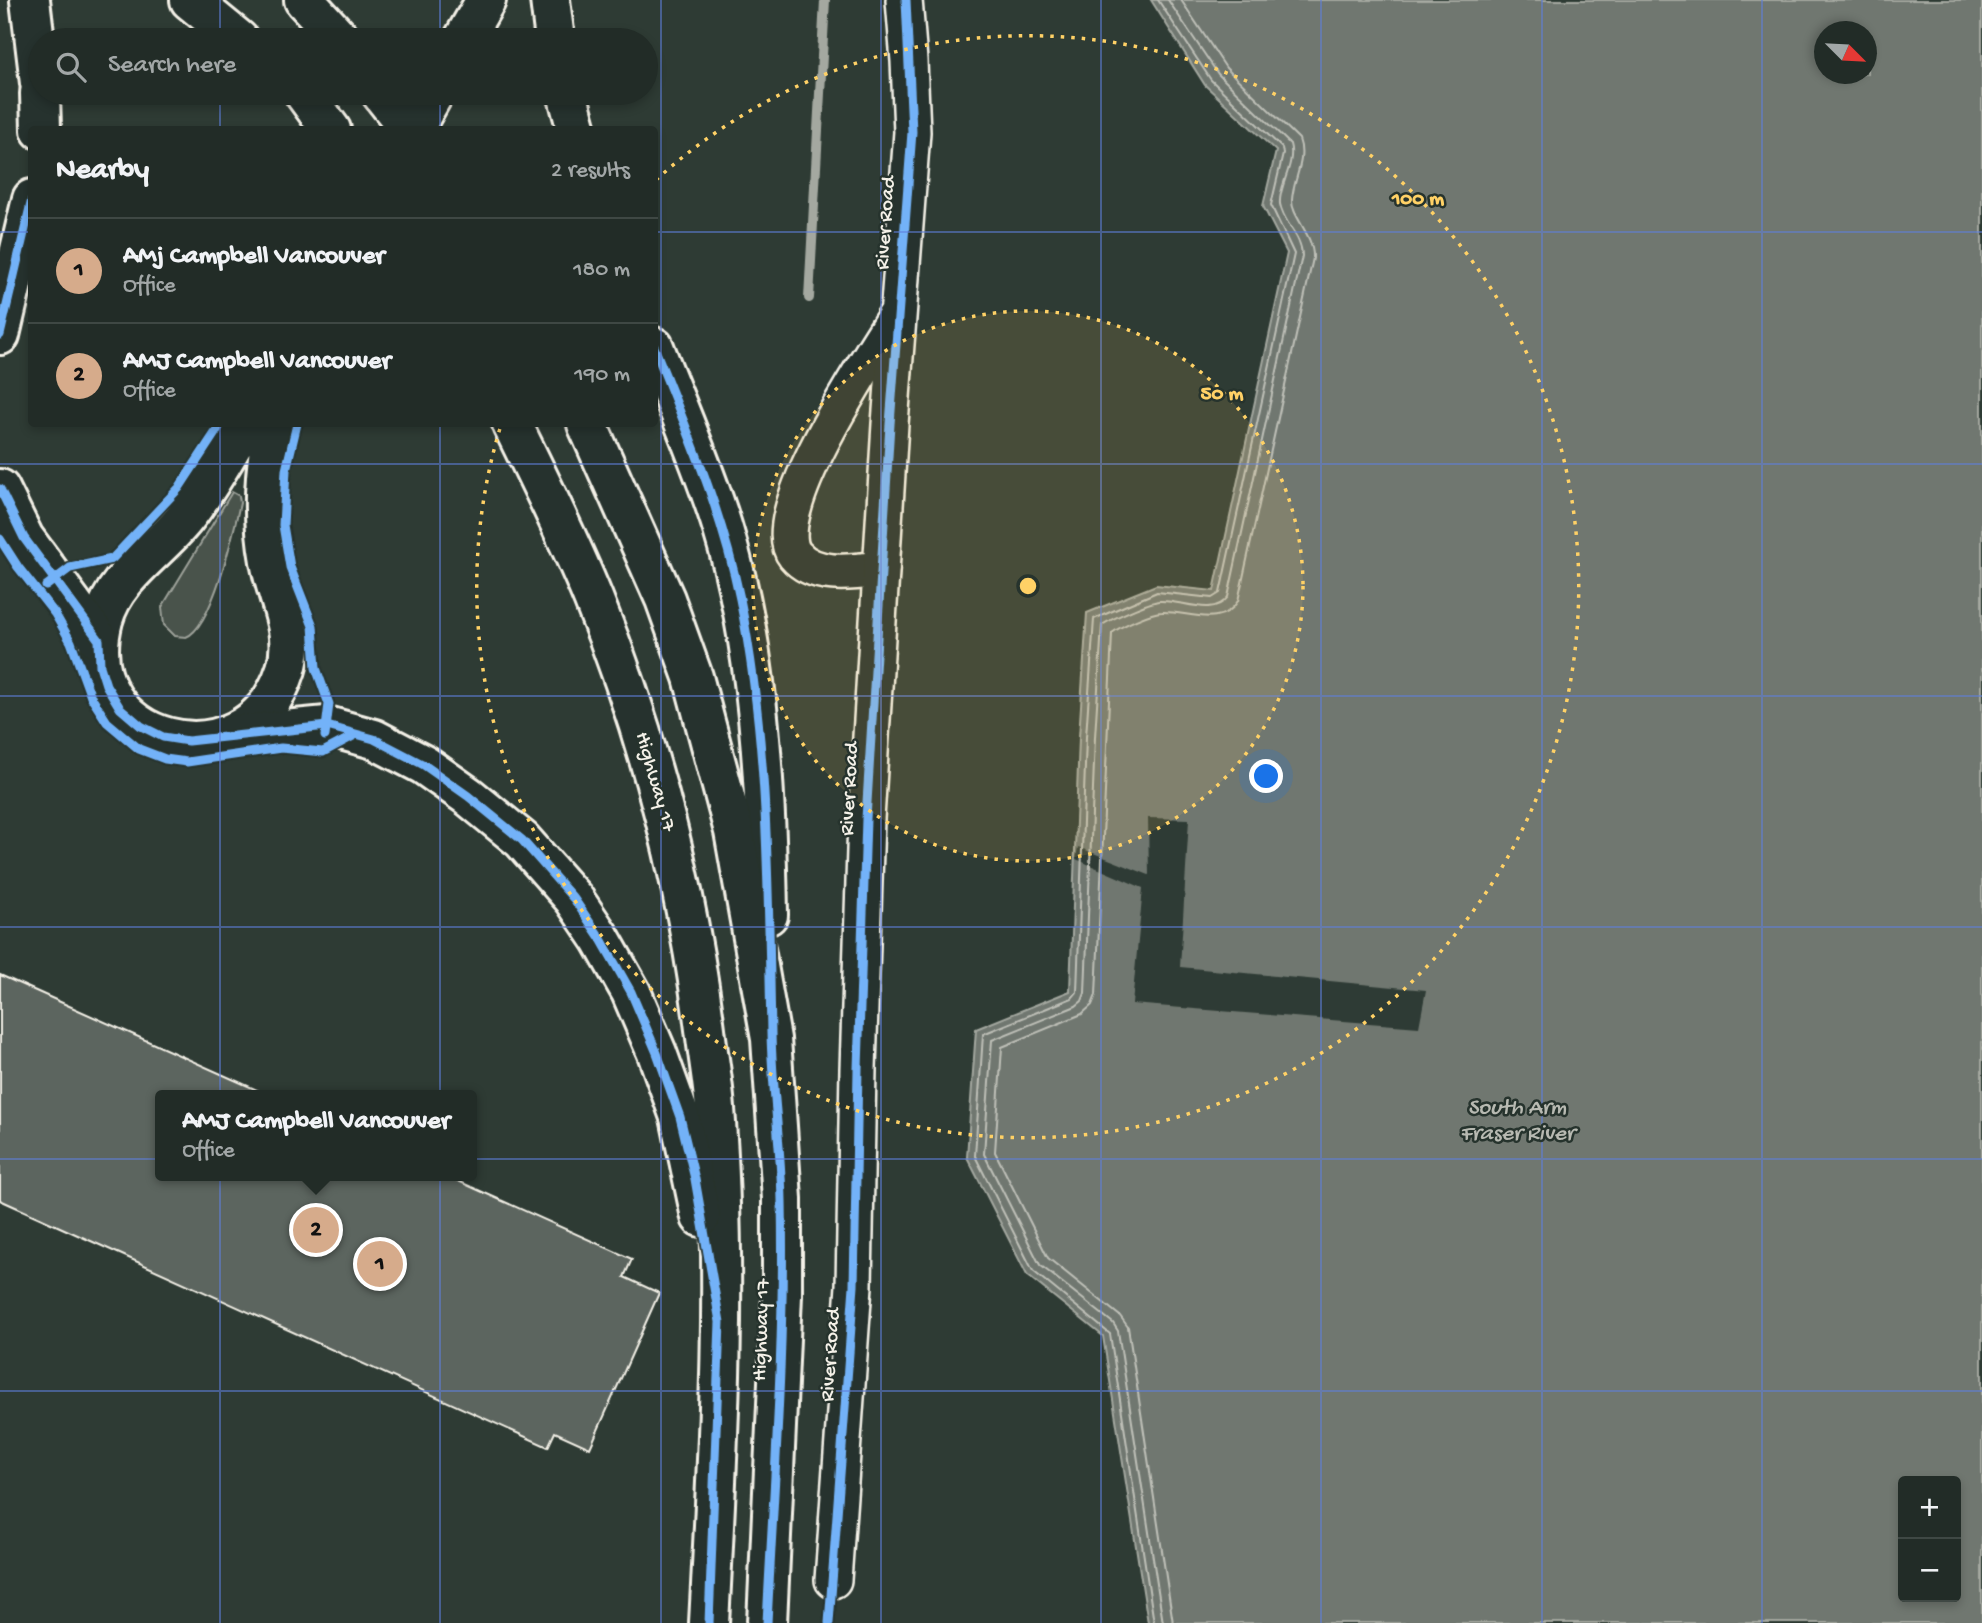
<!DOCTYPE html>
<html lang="en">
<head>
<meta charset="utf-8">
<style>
	body { margin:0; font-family:"Gochi Hand",sans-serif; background:#2e3833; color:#f1f3f6 }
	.controls { position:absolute; right:21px; bottom:21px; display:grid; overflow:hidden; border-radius:7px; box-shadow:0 4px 10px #0003 }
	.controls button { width:63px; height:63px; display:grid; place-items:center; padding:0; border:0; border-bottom:2px solid #3f4844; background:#222c27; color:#f1f3f6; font:35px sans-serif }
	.compass { position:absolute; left:1814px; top:21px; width:63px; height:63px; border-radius:50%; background:#222c27; box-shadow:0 4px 10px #0003; rotate:114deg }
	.you { position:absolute; left:1267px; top:777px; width:24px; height:24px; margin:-18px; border:5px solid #fff; border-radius:50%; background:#1a73e8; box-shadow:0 0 0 10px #1a73e833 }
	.badge { display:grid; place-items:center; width:46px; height:46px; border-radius:50%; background:#d6ab8b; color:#111; font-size:23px; font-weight:700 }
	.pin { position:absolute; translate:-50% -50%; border:4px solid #fff; box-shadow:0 2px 7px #0006 }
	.popup { position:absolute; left:155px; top:1090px; width:322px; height:91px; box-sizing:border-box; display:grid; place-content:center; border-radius:7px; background:#222c27; filter:drop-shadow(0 2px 5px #0005); font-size:23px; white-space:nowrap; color:#a2a7a7 }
	.popup b { font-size:26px; color:#f1f3f6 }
	.popup::after { content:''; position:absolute; left:50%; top:100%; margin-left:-14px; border:14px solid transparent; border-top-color:#222c27 }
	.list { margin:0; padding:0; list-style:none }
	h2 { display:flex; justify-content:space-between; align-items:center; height:91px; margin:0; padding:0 28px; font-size:30px }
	h2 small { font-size:23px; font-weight:400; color:#a2a7a7 }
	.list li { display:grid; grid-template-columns:46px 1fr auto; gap:21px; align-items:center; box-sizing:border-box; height:105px; padding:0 28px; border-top:2px solid #3f4844 }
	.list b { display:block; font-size:26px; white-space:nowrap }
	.list p { margin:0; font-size:23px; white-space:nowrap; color:#a2a7a7 }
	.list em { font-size:23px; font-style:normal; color:#a2a7a7 }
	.icon { flex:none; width:38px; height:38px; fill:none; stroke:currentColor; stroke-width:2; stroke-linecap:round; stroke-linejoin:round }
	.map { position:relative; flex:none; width:1982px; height:1623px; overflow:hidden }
	.search { position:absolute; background:#222c27; box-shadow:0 4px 10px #0003; left:28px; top:28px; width:630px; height:77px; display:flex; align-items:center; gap:18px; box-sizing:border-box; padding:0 24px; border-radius:38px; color:#a2a7a7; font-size:26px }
	.panel { position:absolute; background:#222c27; box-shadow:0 4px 10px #0003; left:28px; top:126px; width:630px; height:301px; border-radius:7px }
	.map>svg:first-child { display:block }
	.green { fill:#48524c; stroke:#9ea29a; stroke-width:2 }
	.water { fill:#6f7770; stroke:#a4a8a0; stroke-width:2; fill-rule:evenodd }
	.pier { fill:#2e3b34 }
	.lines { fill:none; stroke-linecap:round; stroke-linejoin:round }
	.shore { stroke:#bfc0b8; stroke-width:2 }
	.stream { stroke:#a4a8a0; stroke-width:10 }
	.building { fill:#5c655e; stroke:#f4f1e8; stroke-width:2 }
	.street-casing { stroke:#f4f1e8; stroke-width:40 }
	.secondary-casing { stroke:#f4f1e8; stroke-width:44 }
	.highway-casing { stroke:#f4f1e8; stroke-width:44 }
	.street { stroke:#26332d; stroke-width:35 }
	.secondary { stroke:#26332d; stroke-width:38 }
	.highway { stroke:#26332d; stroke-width:38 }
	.cycleway-casing { stroke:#26332d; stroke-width:13 }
	.cycleway { stroke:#73b2f8; stroke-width:9 }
	.grid { fill:none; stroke:#5e7fdd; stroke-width:2; stroke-opacity:0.55 }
	.ring { fill:none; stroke:#ffd166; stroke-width:3.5; stroke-dasharray:3.5 7 }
	.labels { text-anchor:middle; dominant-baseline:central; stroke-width:5; stroke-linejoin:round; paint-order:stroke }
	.street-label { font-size:21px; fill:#f4f1e8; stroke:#26332d }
	.water-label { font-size:23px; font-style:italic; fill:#b8bab2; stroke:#26332d }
	.centre { fill:#ffd166; stroke:#26332d; stroke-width:3.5 }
	.ring-label { font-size:21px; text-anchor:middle; font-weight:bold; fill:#ffd166; stroke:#26332d; stroke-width:5; stroke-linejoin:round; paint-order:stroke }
</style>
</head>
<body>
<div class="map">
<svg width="1982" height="1623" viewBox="0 0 1982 1623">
	<rect width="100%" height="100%" fill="#2e3b34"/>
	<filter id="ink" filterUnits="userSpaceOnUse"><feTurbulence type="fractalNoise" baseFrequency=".0143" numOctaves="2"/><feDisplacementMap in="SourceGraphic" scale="14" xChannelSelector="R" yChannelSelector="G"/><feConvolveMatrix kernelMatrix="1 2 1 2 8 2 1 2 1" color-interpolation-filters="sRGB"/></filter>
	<g filter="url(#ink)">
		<!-- green -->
		<path class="green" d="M232,492L239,496L240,503C234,531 212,628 186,637L175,636L164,625L162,607Z"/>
		<!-- water -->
		<path class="water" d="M1151,0H1982V1623H1148L1103,1336L1027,1275L967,1157L976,1029L1070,991L1079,737L1087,613L1156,585L1214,591L1287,253L1263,206L1276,151L1205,85ZM1825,32H1867V74H1825ZM1903,1481H1956V1597H1903Z"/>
		<!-- pier -->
		<polygon class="pier" points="1148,818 1189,819 1180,967 1426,990 1419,1027 1132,1004 1143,888 1076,859 1078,847 1149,875"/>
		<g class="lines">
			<!-- shore -->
			<g class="shore">
				<polyline points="1154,1623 1110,1334 1033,1271 975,1156 983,1034 1072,998 1077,992 1086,737 1094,619 1157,592 1212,598 1220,593 1294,254 1271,205 1283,154 1282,148 1211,80 1158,0"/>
				<path d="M1163,1623L1118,1331L1113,1323L1040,1265L984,1154L992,1040L1076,1006L1082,1001L1085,993L1095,737L1102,625C1111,619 1149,602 1159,601C1180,599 1213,618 1228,597L1302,256C1302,236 1283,223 1280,204C1278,187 1296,164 1290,144L1218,74L1168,0"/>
				<path d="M1173,1623L1128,1327L1120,1316L1048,1258L995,1152L1002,1047L1082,1014L1092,1005L1096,995L1112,633C1121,626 1151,612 1162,612C1188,611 1221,629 1238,601L1313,258C1314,235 1291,216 1292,200C1293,179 1307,160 1299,139L1226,68L1181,0"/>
			</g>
			<!-- stream -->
			<polyline class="stream" points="809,298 825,0"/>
		</g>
		<!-- building -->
		<polygon class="building" points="0,975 268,1095 160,1095 160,1176 447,1176 632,1259 624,1277 659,1293 590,1448 555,1432 548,1447 0,1200"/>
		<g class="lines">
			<defs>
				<g id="street">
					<path d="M881,569C855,572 815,579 795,555C763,516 871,356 895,317"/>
					<polyline points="833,1580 854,1286 858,1069 866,819 890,424 912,132 909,61 904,0"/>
				</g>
				<g id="secondary">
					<polyline points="463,40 486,0"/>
					<polyline points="413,130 434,93"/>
					<path d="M245,424C226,455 208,489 185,518C158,552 115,576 103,620C71,746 248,791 286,669C298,632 276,597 270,561C261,512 265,471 273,424"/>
				</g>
				<g id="highway">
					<polyline points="30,0 40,83"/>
					<polyline points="190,0 239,40"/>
					<polyline points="304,0 341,40"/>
					<polyline points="550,0 555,40"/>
					<polyline points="40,93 41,130"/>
					<polyline points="304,93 331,130"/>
					<polyline points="381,93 410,130"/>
					<polyline points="567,93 577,130"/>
					<polyline points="0,335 32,199"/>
					<path d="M654,347C677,407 703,465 722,526C759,647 766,788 768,915"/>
					<path d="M512,424C540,481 569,539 593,598C649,736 686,881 705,1029C708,1055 713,1082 715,1109C728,1277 718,1454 709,1623"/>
					<polyline points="587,424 665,599 693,677 734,831 771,1039 782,1199 782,1295 767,1623"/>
					<polyline points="0,489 24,538 99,640"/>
					<polyline points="232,735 327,726 374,739 424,765 468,796 522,840 574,899 601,939 631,992 657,1053 680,1117 701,1217"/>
				</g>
			</defs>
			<!-- street casing -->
			<use href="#street" class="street-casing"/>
			<!-- secondary casing -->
			<use href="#secondary" class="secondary-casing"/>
			<!-- highway casing -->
			<use href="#highway" class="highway-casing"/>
			<!-- street -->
			<use href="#street" class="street"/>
			<!-- secondary -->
			<use href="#secondary" class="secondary"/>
			<!-- highway -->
			<use href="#highway" class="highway"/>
			<defs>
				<g id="cycleway">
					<polyline points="0,335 32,199"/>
					<path d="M654,347C687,430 722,511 740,599C769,742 768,888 771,1033C772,1089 781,1145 782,1201C785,1342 774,1483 767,1623"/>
					<polyline points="297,424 286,470 283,525 290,567 313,626 316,668 329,704 325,736"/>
					<polyline points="0,489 24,538 99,640 100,666 106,685 120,708 141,726 163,737 188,741 327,726 374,739 424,765 468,796 522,840 574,899 601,939 631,992 657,1053 680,1117 695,1179 720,1322 709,1623"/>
					<polyline points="0,539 18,567 55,614 71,642 91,697 107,722 139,749 165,759 187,762 281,748 323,752 355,735"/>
					<polyline points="46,586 70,568 112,559 179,488 221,424"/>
					<polyline points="829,1623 854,1286 858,1069 866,819 890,424 912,132 906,0"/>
				</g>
			</defs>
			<!-- cycleway casing -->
			<use href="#cycleway" class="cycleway-casing"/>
			<!-- cycleway -->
			<use href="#cycleway" class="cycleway"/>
		</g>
	</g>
	<!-- grid -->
	<path class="grid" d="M220,0V40M440,0V40M661,0V1623M881,0V1623M1101,0V1623M1321,0V1623M1542,0V1623M1762,0V1623M220,93V130M440,93V130M0,232H32M654,232H1982M220,424V1623M440,424V1623M0,464H1982M0,696H1982M0,927H1982M0,1159H1982M0,1391H1982"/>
	<!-- distance rings -->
	<circle cx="1028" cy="586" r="275" fill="#ffd166" fill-opacity=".12"/>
	<g class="ring">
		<circle cx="1028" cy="586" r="275"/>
		<path d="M656 180A551 551 0 1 1 501 425"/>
	</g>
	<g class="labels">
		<!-- street labels -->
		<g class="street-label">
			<text transform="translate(887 223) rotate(-86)">River Road</text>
			<text transform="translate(654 782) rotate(74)">Highway 17</text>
			<text transform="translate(851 789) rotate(-87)">River Road</text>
			<text transform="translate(763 1330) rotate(-88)">Highway 17</text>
			<text transform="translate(832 1355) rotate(-86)">River Road</text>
		</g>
		<!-- water labels -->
		<g class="water-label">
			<text x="1517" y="1108">South Arm<tspan x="1517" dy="26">Fraser River</tspan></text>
		</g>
	</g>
	<circle cx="1028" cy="586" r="10" class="centre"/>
	<g class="ring-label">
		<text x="1418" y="204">100 m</text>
		<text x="1222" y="399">50 m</text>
	</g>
</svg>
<div class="controls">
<button>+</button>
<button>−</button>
</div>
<svg class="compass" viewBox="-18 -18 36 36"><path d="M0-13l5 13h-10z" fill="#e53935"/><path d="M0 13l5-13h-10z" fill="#a2a7a7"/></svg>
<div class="you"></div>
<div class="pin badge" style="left:380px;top:1264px">1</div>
<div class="pin badge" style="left:316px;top:1230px">2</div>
<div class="popup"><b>AMJ Campbell Vancouver</b>Office</div>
<div class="search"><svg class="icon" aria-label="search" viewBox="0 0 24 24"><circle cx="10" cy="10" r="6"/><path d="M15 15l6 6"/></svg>Search here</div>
<section class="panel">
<h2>Nearby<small>2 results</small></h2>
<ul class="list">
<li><span class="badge">1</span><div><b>AMj Campbell Vancouver</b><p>Office</p></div><em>180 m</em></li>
<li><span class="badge">2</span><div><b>AMJ Campbell Vancouver</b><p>Office</p></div><em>190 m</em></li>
</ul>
</section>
</div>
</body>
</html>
